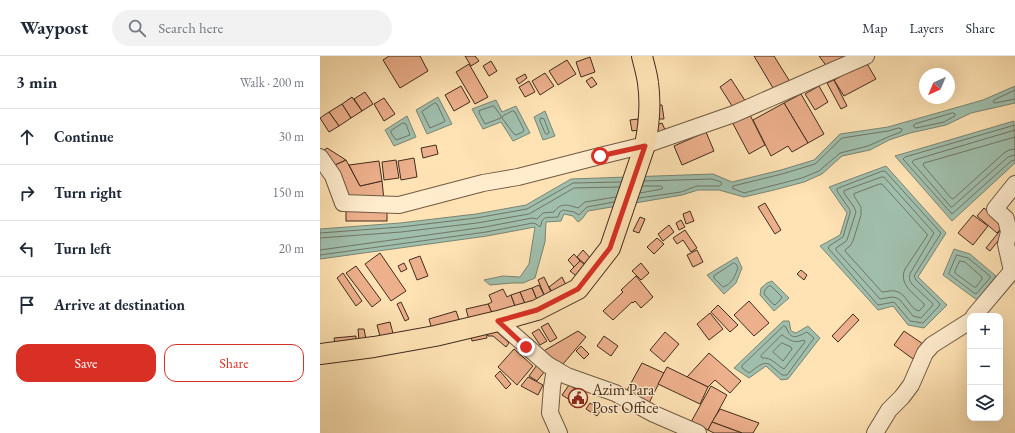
<!DOCTYPE html>
<html lang="en">
<head>
<meta charset="utf-8">
<style>
	body { margin:0; font-family:"EB Garamond",serif; background:#f2f2f3; color:#1f2937 }
	.controls { position:absolute; right:12px; bottom:12px; display:grid; overflow:hidden; border-radius:8px; box-shadow:0 4px 16px #0002 }
	.controls button { width:36px; height:36px; display:grid; place-items:center; padding:0; border:0; border-bottom:1px solid #e0e1e3; background:#fff; color:#1f2937; font:20px sans-serif }
	.compass { position:absolute; left:599px; top:12px; width:36px; height:36px; border-radius:50%; background:#fff; box-shadow:0 4px 16px #0002; rotate:224deg }
	.stop { position:absolute; width:12px; height:12px; margin:-9px; border:3px solid #d93025; border-radius:50%; background:#fff }
	.stop.end { background:#d93025; border-color:#fff; box-shadow:0 1px 4px #0008 }
	.list { margin:0; padding:0; list-style:none }
	h2 { display:flex; justify-content:space-between; align-items:center; height:52px; margin:0; padding:0 16px; font-size:17px }
	h2 small { font-size:13px; font-weight:400; color:#747a83 }
	.list li { display:grid; grid-template-columns:26px 1fr auto; gap:12px; align-items:center; box-sizing:border-box; height:56px; padding:0 16px; border-top:1px solid #e0e1e3 }
	.list b { display:block; font-size:15px; white-space:nowrap }
	.list em { font-size:13px; font-style:normal; color:#747a83 }
	.actions { display:flex; gap:8px; padding:12px 16px }
	.actions a { flex:1; padding:9px 0; border:1px solid #d93025; border-radius:12px; text-align:center; font-size:14px; color:#d93025 }
	.actions .main { background:#d93025; color:#fff }
	.icon { flex:none; width:22px; height:22px; fill:none; stroke:currentColor; stroke-width:2; stroke-linecap:round; stroke-linejoin:round }
	.map { position:relative; flex:none; width:695px; height:377px; overflow:hidden }
	header { display:flex; align-items:center; gap:24px; box-sizing:border-box; height:56px; padding:0 20px; background:#fff; border-bottom:1px solid #e0e1e3 }
	header strong { font-size:19px }
	nav { display:flex; gap:22px; margin-inline-start:auto; font-size:14px }
	.search { width:280px; height:36px; background:#f2f2f3; display:flex; align-items:center; gap:10px; box-sizing:border-box; padding:0 14px; border-radius:22px; color:#747a83; font-size:15px }
	main { display:flex }
	aside { flex:1; background:#fff }
	.map>svg:first-child { display:block }
	.water { fill:#a0beac; stroke:#7a8473 }
	.lines { fill:none; stroke-linecap:round; stroke-linejoin:round }
	.shore { stroke:#717564; stroke-width:1 }
	.building { fill:#edb08c; stroke:#422c1d }
	.minor-casing { stroke:#715a43; stroke-width:18 }
	.major-casing { stroke:#422c1d; stroke-width:22 }
	.minor { stroke:#ffedce; stroke-width:16 }
	.major { stroke:#ffe3b4; stroke-width:20 }
	.route { stroke:#d93025; stroke-width:5 }
	.labels { text-anchor:middle; dominant-baseline:central; stroke-width:3; stroke-linejoin:round; paint-order:stroke }
	.poi-label { font-size:16px; fill:#422c1d; stroke:#ffedce; text-anchor:start }
</style>
</head>
<body>
<header>
<strong>Waypost</strong>
<div class="search"><svg class="icon" aria-label="search" viewBox="0 0 24 24"><circle cx="10" cy="10" r="6"/><path d="M15 15l6 6"/></svg>Search here</div>
<nav><a>Map</a><a>Layers</a><a>Share</a></nav>
</header>
<main>
<aside>
<h2>3 min<small>Walk · 200 m</small></h2>
<ul class="list">
<li><svg class="icon" aria-label="ahead" viewBox="0 0 24 24"><path d="M12 20V5M6 11l6-6 6 6"/></svg><div><b>Continue</b></div><em>30 m</em></li>
<li><svg class="icon" aria-label="right" viewBox="0 0 24 24"><path d="M7 20v-9h11M14 6l5 5-5 5"/></svg><div><b>Turn right</b></div><em>150 m</em></li>
<li><svg class="icon" aria-label="left" viewBox="0 0 24 24"><path d="M17 20v-9H6M10 6l-5 5 5 5"/></svg><div><b>Turn left</b></div><em>20 m</em></li>
<li><svg class="icon" aria-label="arrive" viewBox="0 0 24 24"><path d="M6 21V4h12l-3 4 3 4H6"/></svg><div><b>Arrive at destination</b></div></li>
</ul>
<div class="actions"><a class="main">Save</a><a>Share</a></div>
</aside>
<div class="map">
<svg width="695" height="377" viewBox="0 0 695 377">
	<rect width="100%" height="100%" fill="#ffe3b4"/>
	<filter id="stains"><feTurbulence type="fractalNoise" baseFrequency=".005" numOctaves="4"/><feColorMatrix values="0 0 0 0 .2 0 0 0 0 .09 0 0 0 0 .02 0 0 0 .5 -.17"/></filter>
	<radialGradient id="worn" r=".72"><stop offset=".6" stop-color="#630" stop-opacity="0"/><stop offset="1" stop-color="#630" stop-opacity=".3"/></radialGradient>
	<!-- water -->
	<g class="water">
		<polygon points="695,30 695,47 651,57 626,69 590,77 569,84 550,94 522,100 502,118 484,126 454,134 424,141 399,134 378,134 362,139 268,155 262,163 258,166 253,160 244,158 241,165 226,166 225,186 215,222 203,227 192,227 170,229 164,224 183,220 200,221 209,208 215,171 167,180 0,203 0,173 80,167 156,158 206,149 251,123 393,118 412,126 461,114 494,104 520,78 568,71 663,44"/>
		<polygon points="118,41 132,68 107,78 96,54"/>
		<polygon points="176,44 182,56 196,50 210,77 193,85 181,66 163,73 152,53"/>
		<polygon points="225,55 235,80 223,84 214,61"/>
		<polygon points="87,60 96,81 74,90 65,74"/>
		<polygon points="694,65 695,107 632,165 575,100"/>
		<polygon points="566,110 626,177 598,221 627,249 604,272 588,269 573,250 558,254 500,190 520,179 527,157 509,131"/>
		<polygon points="634,193 650,198 676,220 657,244 623,219"/>
		<polygon points="417,201 422,212 416,227 404,238 387,219"/>
		<polygon points="452,225 469,242 454,255 440,239 441,232 447,227"/>
		<polygon points="463,265 469,265 471,275 476,277 488,270 500,282 468,323 461,324 446,310 429,322 414,312"/>
	</g>
	<g class="lines">
		<!-- shore -->
		<g class="shore">
			<polyline points="695,34 674,44 673,46 675,47 695,43"/>
			<polygon points="115,47 117,48 125,65 124,66 110,72 102,56"/>
			<polygon points="174,50 181,60 181,62 165,68 159,57 159,55"/>
			<polygon points="193,55 195,56 204,74 203,76 196,79 194,78 182,62 183,60"/>
			<polygon points="633,57 635,58 635,60 624,66 596,72 593,70 595,68"/>
			<polygon points="221,62 224,63 229,76 228,78 226,78 225,77 220,65"/>
			<polygon points="83,67 86,68 90,79 76,84 71,77 71,75"/>
			<polyline points="695,69 585,101 583,103 632,158 691,105 695,104"/>
			<polygon points="579,72 582,73 581,76 568,81 548,90 520,97 499,115 482,122 424,137 412,132 413,130 462,118 495,108 522,82 568,75"/>
			<polyline points="695,74 594,104 592,106 631,151 632,151 688,101 691,100 695,99"/>
			<polyline points="695,81 604,107 603,109 631,142 633,143 684,97 689,94 695,93"/>
			<polygon points="563,115 565,115 621,177 594,220 596,224 620,248 619,250 603,267 590,265 574,246 558,249 508,192 509,190 523,181 530,157 530,154 517,135 517,133"/>
			<path d="M562,121H564L614,177L591,216C589,220 589,223 591,227L613,248L612,250L601,262L593,260L580,244L577,242L572,241L560,243L516,194V192L525,186L527,184L536,156L534,151L524,137V135Z"/>
			<path d="M560,128H562L607,178V180L585,213C578,229 595,238 604,248V250L599,255C589,253 587,237 575,235C570,234 566,236 562,236L525,195L526,193L530,190L533,185L541,159V151L534,140V138Z"/>
			<polyline points="320,137 342,133 343,132 341,130 323,130"/>
			<polyline points="319,142 361,136 377,130 400,130 402,128 401,126 392,123 324,125"/>
			<polyline points="0,177 81,171 156,162 207,153 253,127 301,126"/>
			<polyline points="0,182 81,176 157,167 209,158 254,132 299,131"/>
			<path d="M0,194L165,171L212,162L217,163L223,157L234,156C241,146 248,149 258,152L265,146L296,141"/>
			<path d="M0,199L166,176L213,167L216,168L220,171L221,169C222,159 229,162 238,161L240,156L243,154L254,156L259,159L267,151L294,146"/>
			<polygon points="637,199 648,202 670,220 670,222 656,238 654,237 629,218"/>
			<polygon points="640,205 645,206 662,221 662,223 656,231 654,231 635,217 635,215"/>
			<path d="M414,207L416,208L418,212C415,220 412,228 403,231L394,222V220Z"/>
			<polygon points="449,230 451,230 462,241 461,243 455,249 453,248 444,238 445,234"/>
			<path d="M464,270L466,271C471,286 478,280 487,276L494,282L467,319H462L449,308C442,305 435,313 429,317L422,312V310Z"/>
			<path d="M462,279C470,284 473,288 484,284L485,286L464,313C456,309 452,301 442,302L441,300Z"/>
			<polygon points="462,287 471,291 472,293 463,305 453,296"/>
		</g>
	</g>
	<!-- building -->
	<g class="building">
		<polygon points="69,0 100,0 108,15 80,32 63,4"/>
		<polygon points="145,0 155,0 159,5 151,10"/>
		<polygon points="434,0 454,0 472,29 456,37"/>
		<polygon points="499,0 529,0 508,12"/>
		<polygon points="270,1 275,16 261,21 256,6"/>
		<polygon points="247,4 256,18 238,29 229,15"/>
		<polygon points="171,5 177,15 169,20 163,10"/>
		<polygon points="546,6 556,23 524,40 514,24"/>
		<polygon points="149,8 168,41 155,48 136,16"/>
		<polygon points="225,17 234,30 220,39 212,25"/>
		<polygon points="205,18 207,22 199,28 196,23"/>
		<polygon points="272,21 277,28 271,32 266,25"/>
		<polygon points="411,23 426,46 414,53 400,31"/>
		<polygon points="514,24 527,50 521,53 507,27"/>
		<polygon points="209,25 215,36 205,41 199,31"/>
		<polygon points="141,30 150,46 134,55 125,39"/>
		<polygon points="499,30 508,46 495,54 485,38"/>
		<polygon points="45,36 53,48 42,55 34,43"/>
		<polygon points="481,38 504,78 488,87 464,47"/>
		<polygon points="32,41 42,55 31,62 22,48"/>
		<polygon points="64,42 75,58 64,65 54,48"/>
		<polygon points="464,47 488,87 472,96 468,90 451,100 433,64"/>
		<polygon points="22,48 31,62 19,70 9,56"/>
		<polygon points="335,49 342,49 344,63 337,63"/>
		<polygon points="428,55 445,89 429,98 411,64"/>
		<polygon points="9,56 19,70 9,76 0,62"/>
		<polygon points="318,63 319,74 312,75 310,64"/>
		<polygon points="342,67 346,76 337,79 334,70"/>
		<polygon points="386,76 394,95 362,109 354,90"/>
		<polygon points="116,89 118,98 103,102 101,92"/>
		<polygon points="7,92 26,104 13,110 3,95"/>
		<polygon points="94,102 97,121 81,124 78,105"/>
		<polygon points="26,104 40,130 62,125 64,144 28,144 13,110"/>
		<polygon points="76,104 79,122 64,124 62,106"/>
		<polygon points="59,105 62,125 40,130 29,109"/>
		<polygon points="445,147 461,174 455,178 438,151"/>
		<rect x="26" y="150" width="41" height="15"/>
		<polygon points="664,152 684,169 677,177 657,160"/>
		<polygon points="370,155 374,165 366,168 363,158"/>
		<polygon points="653,159 668,170 653,189 638,177"/>
		<polygon points="320,161 325,163 319,177 313,175"/>
		<polygon points="361,164 365,171 359,174 356,167"/>
		<polygon points="349,169 354,176 343,185 338,178"/>
		<polygon points="682,172 686,175 670,195 666,192"/>
		<polygon points="365,174 377,192 371,196 363,184 357,188 353,182"/>
		<polygon points="337,182 344,188 334,198 327,191"/>
		<polygon points="263,194 273,205 268,211 257,201"/>
		<polygon points="377,194 383,206 373,211 367,199"/>
		<polygon points="60,197 86,235 71,245 45,208"/>
		<polygon points="254,198 260,205 254,211 248,204"/>
		<polygon points="100,200 108,220 97,224 89,204"/>
		<polygon points="260,205 268,211 259,222 250,215"/>
		<polygon points="84,207 87,213 81,216 78,210"/>
		<polygon points="321,207 329,217 321,224 312,215"/>
		<polygon points="36,210 61,244 52,251 26,217"/>
		<polygon points="481,214 487,219 484,224 477,218"/>
		<polygon points="23,217 42,245 36,250 17,222"/>
		<polygon points="316,220 333,241 321,252 315,245 313,247 312,246 293,264 283,255 303,236 301,234"/>
		<polygon points="224,221 232,238 225,241 218,224"/>
		<polygon points="242,221 247,231 234,239 229,231"/>
		<polygon points="219,229 225,241 217,244 212,232"/>
		<polygon points="212,232 217,244 205,248 200,236"/>
		<polygon points="183,233 187,241 191,239 195,250 173,259 168,248 172,246 169,239"/>
		<polygon points="200,236 205,248 195,250 191,239"/>
		<polygon points="429,245 449,267 434,280 414,259"/>
		<polygon points="81,246 89,263 85,265 77,248"/>
		<polygon points="168,248 173,259 149,264 146,253"/>
		<polygon points="398,249 418,269 410,276 391,256"/>
		<polygon points="136,255 140,266 112,274 109,263"/>
		<polygon points="390,257 403,273 389,284 377,268"/>
		<polygon points="533,258 539,264 518,286 512,280"/>
		<polygon points="70,266 74,281 61,284 57,269"/>
		<polygon points="228,267 237,282 230,286 221,271"/>
		<polygon points="38,273 44,273 46,283 39,284"/>
		<polygon points="219,273 227,285 220,289 212,277"/>
		<polygon points="175,274 189,287 186,291 173,280 168,280 166,275"/>
		<polygon points="166,275 167,282 152,285 151,279"/>
		<polygon points="258,275 266,281 243,308 222,296"/>
		<polygon points="584,275 603,288 593,303 574,289"/>
		<polygon points="345,276 359,288 344,306 330,294"/>
		<polygon points="36,280 36,284 15,287 14,282"/>
		<polygon points="284,280 298,290 291,300 277,290"/>
		<polygon points="261,290 269,298 264,303 256,295"/>
		<polygon points="194,293 213,310 197,329 178,311"/>
		<polygon points="389,297 421,325 410,337 395,324 388,331 367,321"/>
		<polygon points="322,307 344,317 329,347 306,336"/>
		<polygon points="217,309 225,315 217,325 209,320"/>
		<polygon points="347,311 388,331 380,348 338,328"/>
		<polygon points="180,315 191,328 186,333 175,320"/>
		<polygon points="208,321 223,329 218,339 201,330"/>
		<polygon points="249,329 257,334 250,344 242,339"/>
		<polygon points="391,330 407,339 388,374 371,366"/>
		<polygon points="270,347 281,354 277,360 266,353"/>
		<polygon points="400,353 439,367 433,377 422,377 392,366"/>
		<polygon points="392,366 422,377 394,377 388,374"/>
	</g>
	<g class="lines">
		<defs>
			<g id="minor">
				<polyline points="0,101 13,120 23,147 79,149 163,127 198,121 280,100 325,89 414,58 546,0"/>
				<polyline points="654,260 692,215 686,188 689,176 686,163 675,153 695,128"/>
				<polyline points="178,265 228,309 247,320 295,337 334,358 378,377"/>
				<polyline points="235,313 232,331 230,357 239,377"/>
				<polyline points="555,377 569,354 582,341 591,329 605,297 612,289 650,265"/>
			</g>
			<path id="major" d="M0,298L54,291L115,280L178,265L217,254L258,233L290,192L325,89C329,69 331,48 328,27C327,18 324,9 322,0"/>
		</defs>
		<!-- minor casing -->
		<use href="#minor" class="minor-casing"/>
		<!-- major casing -->
		<use href="#major" class="major-casing"/>
		<!-- minor -->
		<use href="#minor" class="minor"/>
		<!-- major -->
		<use href="#major" class="major"/>
	</g>
	<g class="lines">
		<!-- route -->
		<polyline class="route" points="206,291 178,265 217,254 258,233 290,192 325,90 280,100"/>
	</g>
	<!-- icons -->
	<defs>
		<symbol id="civic-ring" viewBox="-11 -11 22 22"><circle r="9.5" fill="#ffedce" stroke="#8f2418" stroke-width="1.5"/><path d="M-.6-6.5H3V-4.5H.6V-3L4-1V1h2V6H-6V1h2V-1L-.6-3ZM-1.2 2.5V6h2.4V2.5Z" fill="#8f2418"/></symbol>
	</defs>
	<g fill-rule="evenodd">
		<use href="#civic-ring" x="247" y="331" width="22" height="22"/>
	</g>
	<g class="labels">
		<!-- poi labels -->
		<g class="poi-label">
			<text x="272" y="333">Azim Para<tspan x="272" dy="18">Post Office</tspan></text>
		</g>
	</g>
	<rect width="100%" height="100%" filter="url(#stains)"/>
	<rect width="100%" height="100%" fill="url(#worn)"/>
</svg>
<div class="controls">
<button>+</button>
<button>−</button>
<button><svg class="icon" aria-label="layers" viewBox="0 0 24 24"><path d="M12 4l9 5-9 5-9-5zM3 14l9 5 9-5"/></svg></button>
</div>
<svg class="compass" viewBox="-18 -18 36 36"><path d="M0-13l5 13h-10z" fill="#e53935"/><path d="M0 13l5-13h-10z" fill="#747a83"/></svg>
<div class="stop" style="left:280px;top:100px"></div>
<div class="stop end" style="left:206px;top:291px"></div>
</div>
</main>
</body>
</html>
